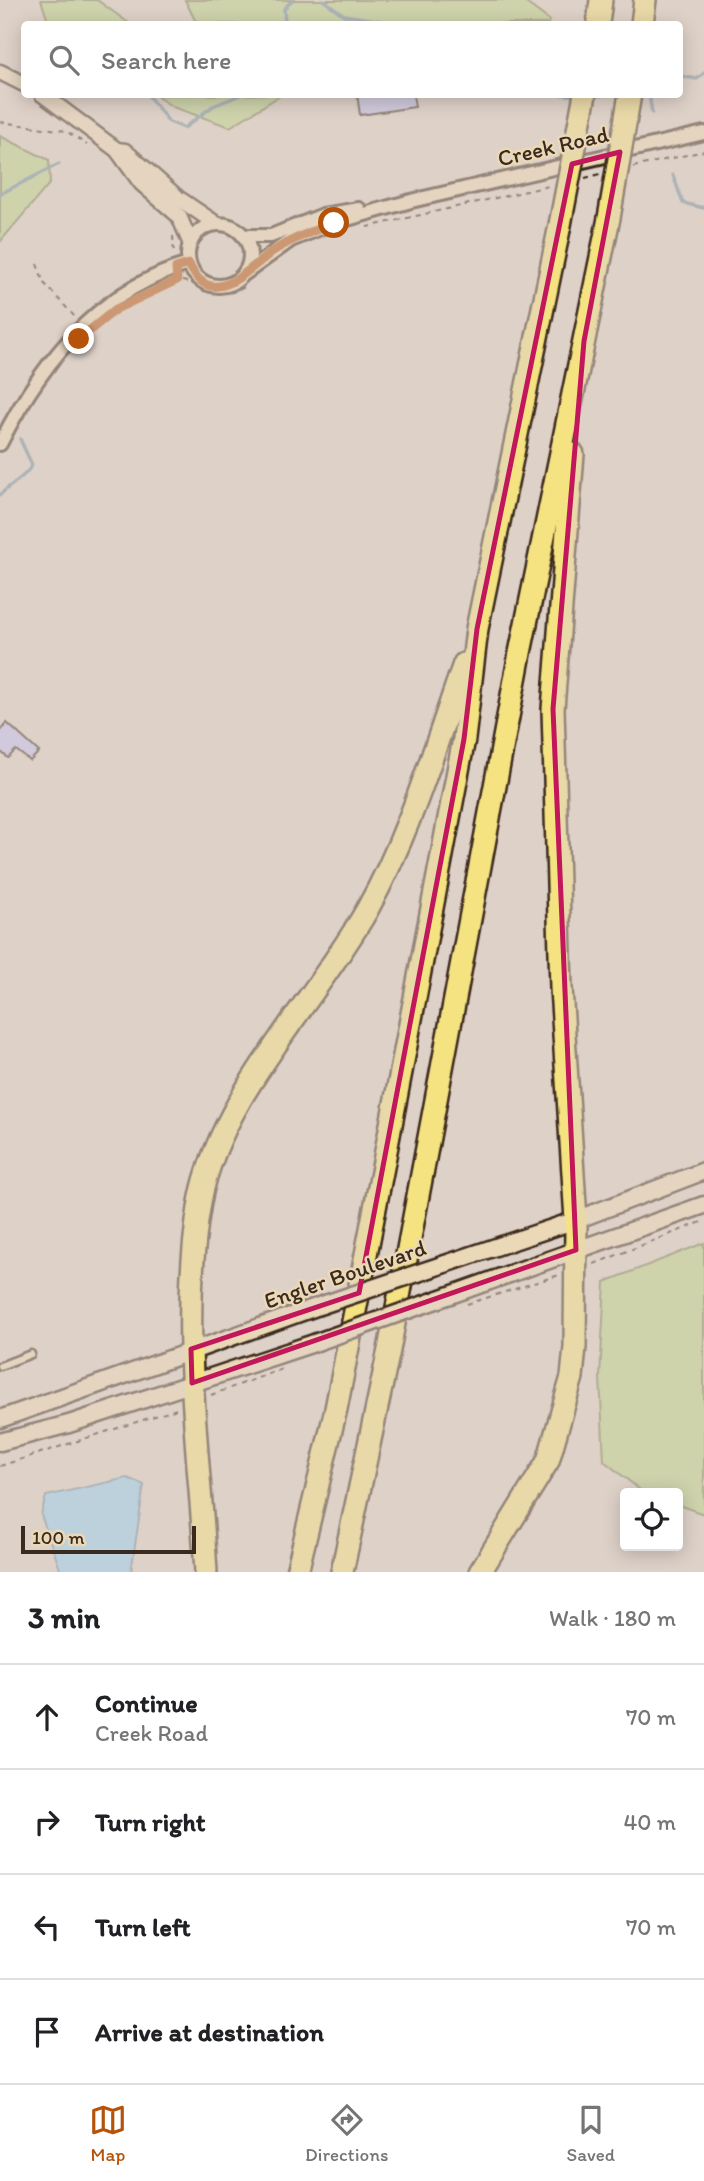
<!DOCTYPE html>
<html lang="en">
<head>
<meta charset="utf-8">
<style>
	body { margin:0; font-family:Itim,sans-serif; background:#f6f6f6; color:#202124 }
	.controls { position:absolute; right:21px; bottom:21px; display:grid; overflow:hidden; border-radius:7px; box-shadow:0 4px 18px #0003 }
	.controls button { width:63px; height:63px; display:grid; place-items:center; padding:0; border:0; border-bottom:2px solid #e0e0e0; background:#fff; color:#202124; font:35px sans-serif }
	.scale { position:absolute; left:21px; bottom:18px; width:175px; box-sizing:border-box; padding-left:7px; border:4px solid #3b2a1e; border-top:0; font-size:19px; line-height:24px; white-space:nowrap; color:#3b2a1e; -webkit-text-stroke:5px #ebd8b6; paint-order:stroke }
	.stop { position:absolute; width:21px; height:21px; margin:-16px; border:5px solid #b45309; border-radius:50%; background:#fff }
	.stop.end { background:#b45309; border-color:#fff; box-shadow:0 2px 7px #0008 }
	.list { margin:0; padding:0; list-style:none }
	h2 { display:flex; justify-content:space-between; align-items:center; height:91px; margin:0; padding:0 28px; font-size:30px }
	h2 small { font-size:23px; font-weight:400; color:#757577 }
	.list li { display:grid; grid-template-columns:46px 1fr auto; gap:21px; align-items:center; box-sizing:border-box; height:105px; padding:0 28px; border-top:2px solid #e0e0e0 }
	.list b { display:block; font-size:26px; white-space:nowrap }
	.list p { margin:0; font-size:23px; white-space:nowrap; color:#757577 }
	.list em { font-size:23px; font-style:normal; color:#757577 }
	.icon { flex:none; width:38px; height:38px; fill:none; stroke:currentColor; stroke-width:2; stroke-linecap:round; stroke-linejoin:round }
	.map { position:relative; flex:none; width:704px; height:1572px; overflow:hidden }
	.search { position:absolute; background:#fff; box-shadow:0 4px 18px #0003; left:21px; right:21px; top:21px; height:77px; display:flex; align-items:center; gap:18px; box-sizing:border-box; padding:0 24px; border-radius:7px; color:#757577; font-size:26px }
	.sheet { height:511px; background:#fff }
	nav { display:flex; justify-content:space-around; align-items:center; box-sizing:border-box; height:98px; border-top:2px solid #e0e0e0; background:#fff; font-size:19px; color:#757577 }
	nav a { display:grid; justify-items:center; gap:4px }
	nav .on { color:#b45309 }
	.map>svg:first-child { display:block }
	.green { fill:#bad48b; stroke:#7a7f54; stroke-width:2 }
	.water { fill:#96d0f6; stroke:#728ea0; stroke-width:2 }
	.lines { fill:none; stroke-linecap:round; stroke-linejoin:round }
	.stream { stroke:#728ea0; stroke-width:3.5 }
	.building { fill:#bec1f3; stroke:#3b2a1e; stroke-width:2 }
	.service-casing { stroke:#3b2a1e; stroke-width:11 }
	.minor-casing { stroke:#3b2a1e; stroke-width:18 }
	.tertiary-casing { stroke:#3b2a1e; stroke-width:19 }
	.secondary-casing { stroke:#3b2a1e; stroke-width:21 }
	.motorway-casing { stroke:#3b2a1e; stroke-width:26 }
	.path { stroke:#3b2a1e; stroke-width:2; stroke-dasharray:5 5; stroke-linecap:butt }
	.service { stroke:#ebd8b6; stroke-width:6 }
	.minor { stroke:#ebd8b6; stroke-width:12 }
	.tertiary { stroke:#ebd8b6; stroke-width:14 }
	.secondary { stroke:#ebd8b6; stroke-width:16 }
	.motorway { stroke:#f5e382; stroke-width:21 }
	.secondary-bridge-casing { stroke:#3b2a1e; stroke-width:21; stroke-linecap:butt }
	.motorway-bridge-casing { stroke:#3b2a1e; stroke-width:26; stroke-linecap:butt }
	.secondary-bridge { stroke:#ebd8b6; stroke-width:16 }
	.motorway-bridge { stroke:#f5e382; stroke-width:21 }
	.route { stroke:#b45309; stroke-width:9 }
	.marked { fill:none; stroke:#c2185b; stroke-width:5; stroke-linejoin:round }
	.labels { text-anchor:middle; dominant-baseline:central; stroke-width:5; stroke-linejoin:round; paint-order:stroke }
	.street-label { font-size:23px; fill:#3b2a1e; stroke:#ebd8b6 }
</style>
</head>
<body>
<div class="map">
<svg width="704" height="1572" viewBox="0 0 704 1572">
	<rect width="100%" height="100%" fill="#ded1c8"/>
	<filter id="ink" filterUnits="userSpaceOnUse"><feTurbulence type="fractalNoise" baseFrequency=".0143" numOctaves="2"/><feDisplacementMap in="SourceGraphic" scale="14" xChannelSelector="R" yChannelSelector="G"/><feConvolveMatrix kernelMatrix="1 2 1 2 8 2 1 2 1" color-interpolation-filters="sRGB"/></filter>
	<g filter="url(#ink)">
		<!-- green -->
		<g class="green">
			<polygon points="41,0 97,0 130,24 49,24"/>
			<polygon points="185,0 522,0 549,20 548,24 197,24"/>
			<polygon points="155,95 281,94 281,95 230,127 173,107"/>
			<polygon points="0,136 49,160 50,183 0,242"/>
			<polygon points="704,1243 704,1514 678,1505 678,1493 644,1493 604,1461 600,1377 605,1282"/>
		</g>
		<!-- water -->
		<polygon class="water" points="127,1478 144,1485 131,1572 61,1572 41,1515 46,1496"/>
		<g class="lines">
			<!-- stream -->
			<g class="stream">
				<polyline points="323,0 344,15 401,24"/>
				<polyline points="285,24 284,9 292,0"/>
				<polyline points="680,76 697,79 704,73"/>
				<polyline points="147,94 169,122 184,128 213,106 243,94"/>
				<polyline points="557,94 577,96"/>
				<polyline points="649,94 652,113"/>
				<polyline points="592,96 621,94"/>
				<polyline points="673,175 683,203 704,208"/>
				<polyline points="0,194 59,164"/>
				<path d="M0,495C11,483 24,479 32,465L20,439"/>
			</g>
		</g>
		<!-- building -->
		<g class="building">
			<polygon points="357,94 413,94 415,107 360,115"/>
			<polygon points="7,723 39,752 30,761 16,750 8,758 0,751 0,731"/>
		</g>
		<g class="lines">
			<defs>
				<polyline id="service" points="0,1366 31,1354"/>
				<g id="minor">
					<circle cx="219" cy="255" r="31"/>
					<polyline points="245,236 271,236 323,215 359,209"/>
					<polyline points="244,274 291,240 333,223 411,201 704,133"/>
					<path d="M0,444C40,364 99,289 189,264"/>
				</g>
				<g id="tertiary">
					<polyline points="0,72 24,84"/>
					<polyline points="42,94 117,150 125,151 178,198 215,223"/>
					<polyline points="117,150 141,183 179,216 190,242"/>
				</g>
				<g id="secondary">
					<polyline points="445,1264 576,1220 704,1171"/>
					<polyline points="439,1299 704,1205"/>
					<polyline points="0,1419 322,1305"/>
					<polyline points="0,1442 69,1424 314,1343"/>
				</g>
				<g id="motorway">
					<polyline points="598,24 601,0"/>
					<polyline points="642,24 645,0"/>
					<path d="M206,1572C199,1450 179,1324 200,1202C219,1097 315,1002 367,910C410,833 435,746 464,664"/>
					<polyline points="297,1572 336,1409 383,1167 464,739 477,629 560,225"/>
					<polyline points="342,1572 389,1350 520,653 609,218"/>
					<polyline points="480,1572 548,1461 572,1377 575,1347 576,1220 561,988 553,709 573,454"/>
				</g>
			</defs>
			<!-- service casing -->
			<use href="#service" class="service-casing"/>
			<!-- minor casing -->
			<use href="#minor" class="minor-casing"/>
			<!-- tertiary casing -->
			<use href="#tertiary" class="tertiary-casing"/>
			<!-- secondary casing -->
			<use href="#secondary" class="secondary-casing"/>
			<!-- motorway casing -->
			<use href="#motorway" class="motorway-casing"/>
			<!-- path -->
			<g class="path">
				<polyline points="0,122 66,131 87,145"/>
				<polyline points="633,167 704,151"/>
				<polyline points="585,178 600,174"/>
				<polyline points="367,227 549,186"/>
				<polyline points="173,236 174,254"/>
				<polyline points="37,264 44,283 75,317"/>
				<path d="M182,281C207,285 216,302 245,287"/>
				<polyline points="594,1264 704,1221"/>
				<polyline points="467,1304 559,1275"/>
				<polyline points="211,1395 285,1368"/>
				<polyline points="0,1466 177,1409"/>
			</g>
			<!-- service -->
			<use href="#service" class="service"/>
			<!-- minor -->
			<use href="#minor" class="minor"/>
			<!-- tertiary -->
			<use href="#tertiary" class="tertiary"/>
			<!-- secondary -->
			<use href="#secondary" class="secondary"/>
			<!-- motorway -->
			<use href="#motorway" class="motorway"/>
			<defs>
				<g id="secondary-bridge">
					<polyline points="322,1305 445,1264"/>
					<polyline points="314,1343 439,1299"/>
				</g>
				<g id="motorway-bridge">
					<polyline points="609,218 630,94"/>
					<polyline points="560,225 585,94"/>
				</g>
			</defs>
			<!-- secondary-bridge casing -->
			<use href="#secondary-bridge" class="secondary-bridge-casing"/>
			<!-- motorway-bridge casing -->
			<use href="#motorway-bridge" class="motorway-bridge-casing"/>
			<!-- secondary-bridge -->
			<use href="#secondary-bridge" class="secondary-bridge"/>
			<!-- motorway-bridge -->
			<use href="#motorway-bridge" class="motorway-bridge"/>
		</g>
	</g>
	<g class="lines" filter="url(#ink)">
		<!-- route -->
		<path class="route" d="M79,339L116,309L177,280L176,268L189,264C211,313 248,269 273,251C292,239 312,231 334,223"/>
	</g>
	<!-- marked area -->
	<path d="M0 0H704V1572H0ZM620,152L584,341L553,709L576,1250L192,1383L191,1349L359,1293L464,739L477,629L572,164Z" fill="#ded1c8" fill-opacity=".55" fill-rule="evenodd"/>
	<path class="marked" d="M620,152L584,341L553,709L576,1250L192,1383L191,1349L359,1293L464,739L477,629L572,164Z"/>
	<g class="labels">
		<!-- street labels -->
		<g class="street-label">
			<text transform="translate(553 146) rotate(-13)">Creek Road</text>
			<text transform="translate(345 1274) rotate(-19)">Engler Boulevard</text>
		</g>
	</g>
</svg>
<div class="controls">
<button><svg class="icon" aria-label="locate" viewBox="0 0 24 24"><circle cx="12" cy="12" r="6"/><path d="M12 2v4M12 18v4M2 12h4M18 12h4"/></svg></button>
</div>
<div class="scale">100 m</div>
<div class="stop" style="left:334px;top:223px"></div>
<div class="stop end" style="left:79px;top:339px"></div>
<div class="search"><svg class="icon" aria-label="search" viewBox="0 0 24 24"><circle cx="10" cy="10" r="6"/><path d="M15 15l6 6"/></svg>Search here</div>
</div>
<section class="sheet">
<h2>3 min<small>Walk · 180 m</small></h2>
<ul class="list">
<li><svg class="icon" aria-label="ahead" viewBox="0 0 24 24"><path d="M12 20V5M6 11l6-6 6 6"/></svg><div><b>Continue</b><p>Creek Road</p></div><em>70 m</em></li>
<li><svg class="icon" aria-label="right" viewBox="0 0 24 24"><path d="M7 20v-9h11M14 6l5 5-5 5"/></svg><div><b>Turn right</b></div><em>40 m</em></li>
<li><svg class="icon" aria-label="left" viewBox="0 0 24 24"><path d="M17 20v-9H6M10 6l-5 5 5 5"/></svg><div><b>Turn left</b></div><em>70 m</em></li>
<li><svg class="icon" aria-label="arrive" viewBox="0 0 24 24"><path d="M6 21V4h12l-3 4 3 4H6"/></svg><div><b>Arrive at destination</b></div></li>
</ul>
</section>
<nav>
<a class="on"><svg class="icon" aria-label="map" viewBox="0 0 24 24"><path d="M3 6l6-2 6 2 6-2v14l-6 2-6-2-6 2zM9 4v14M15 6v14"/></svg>Map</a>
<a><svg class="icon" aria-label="directions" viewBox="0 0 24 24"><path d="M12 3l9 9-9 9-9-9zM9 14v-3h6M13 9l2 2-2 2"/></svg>Directions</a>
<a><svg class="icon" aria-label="saved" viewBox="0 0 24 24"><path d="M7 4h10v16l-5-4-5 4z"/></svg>Saved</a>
</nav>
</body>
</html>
